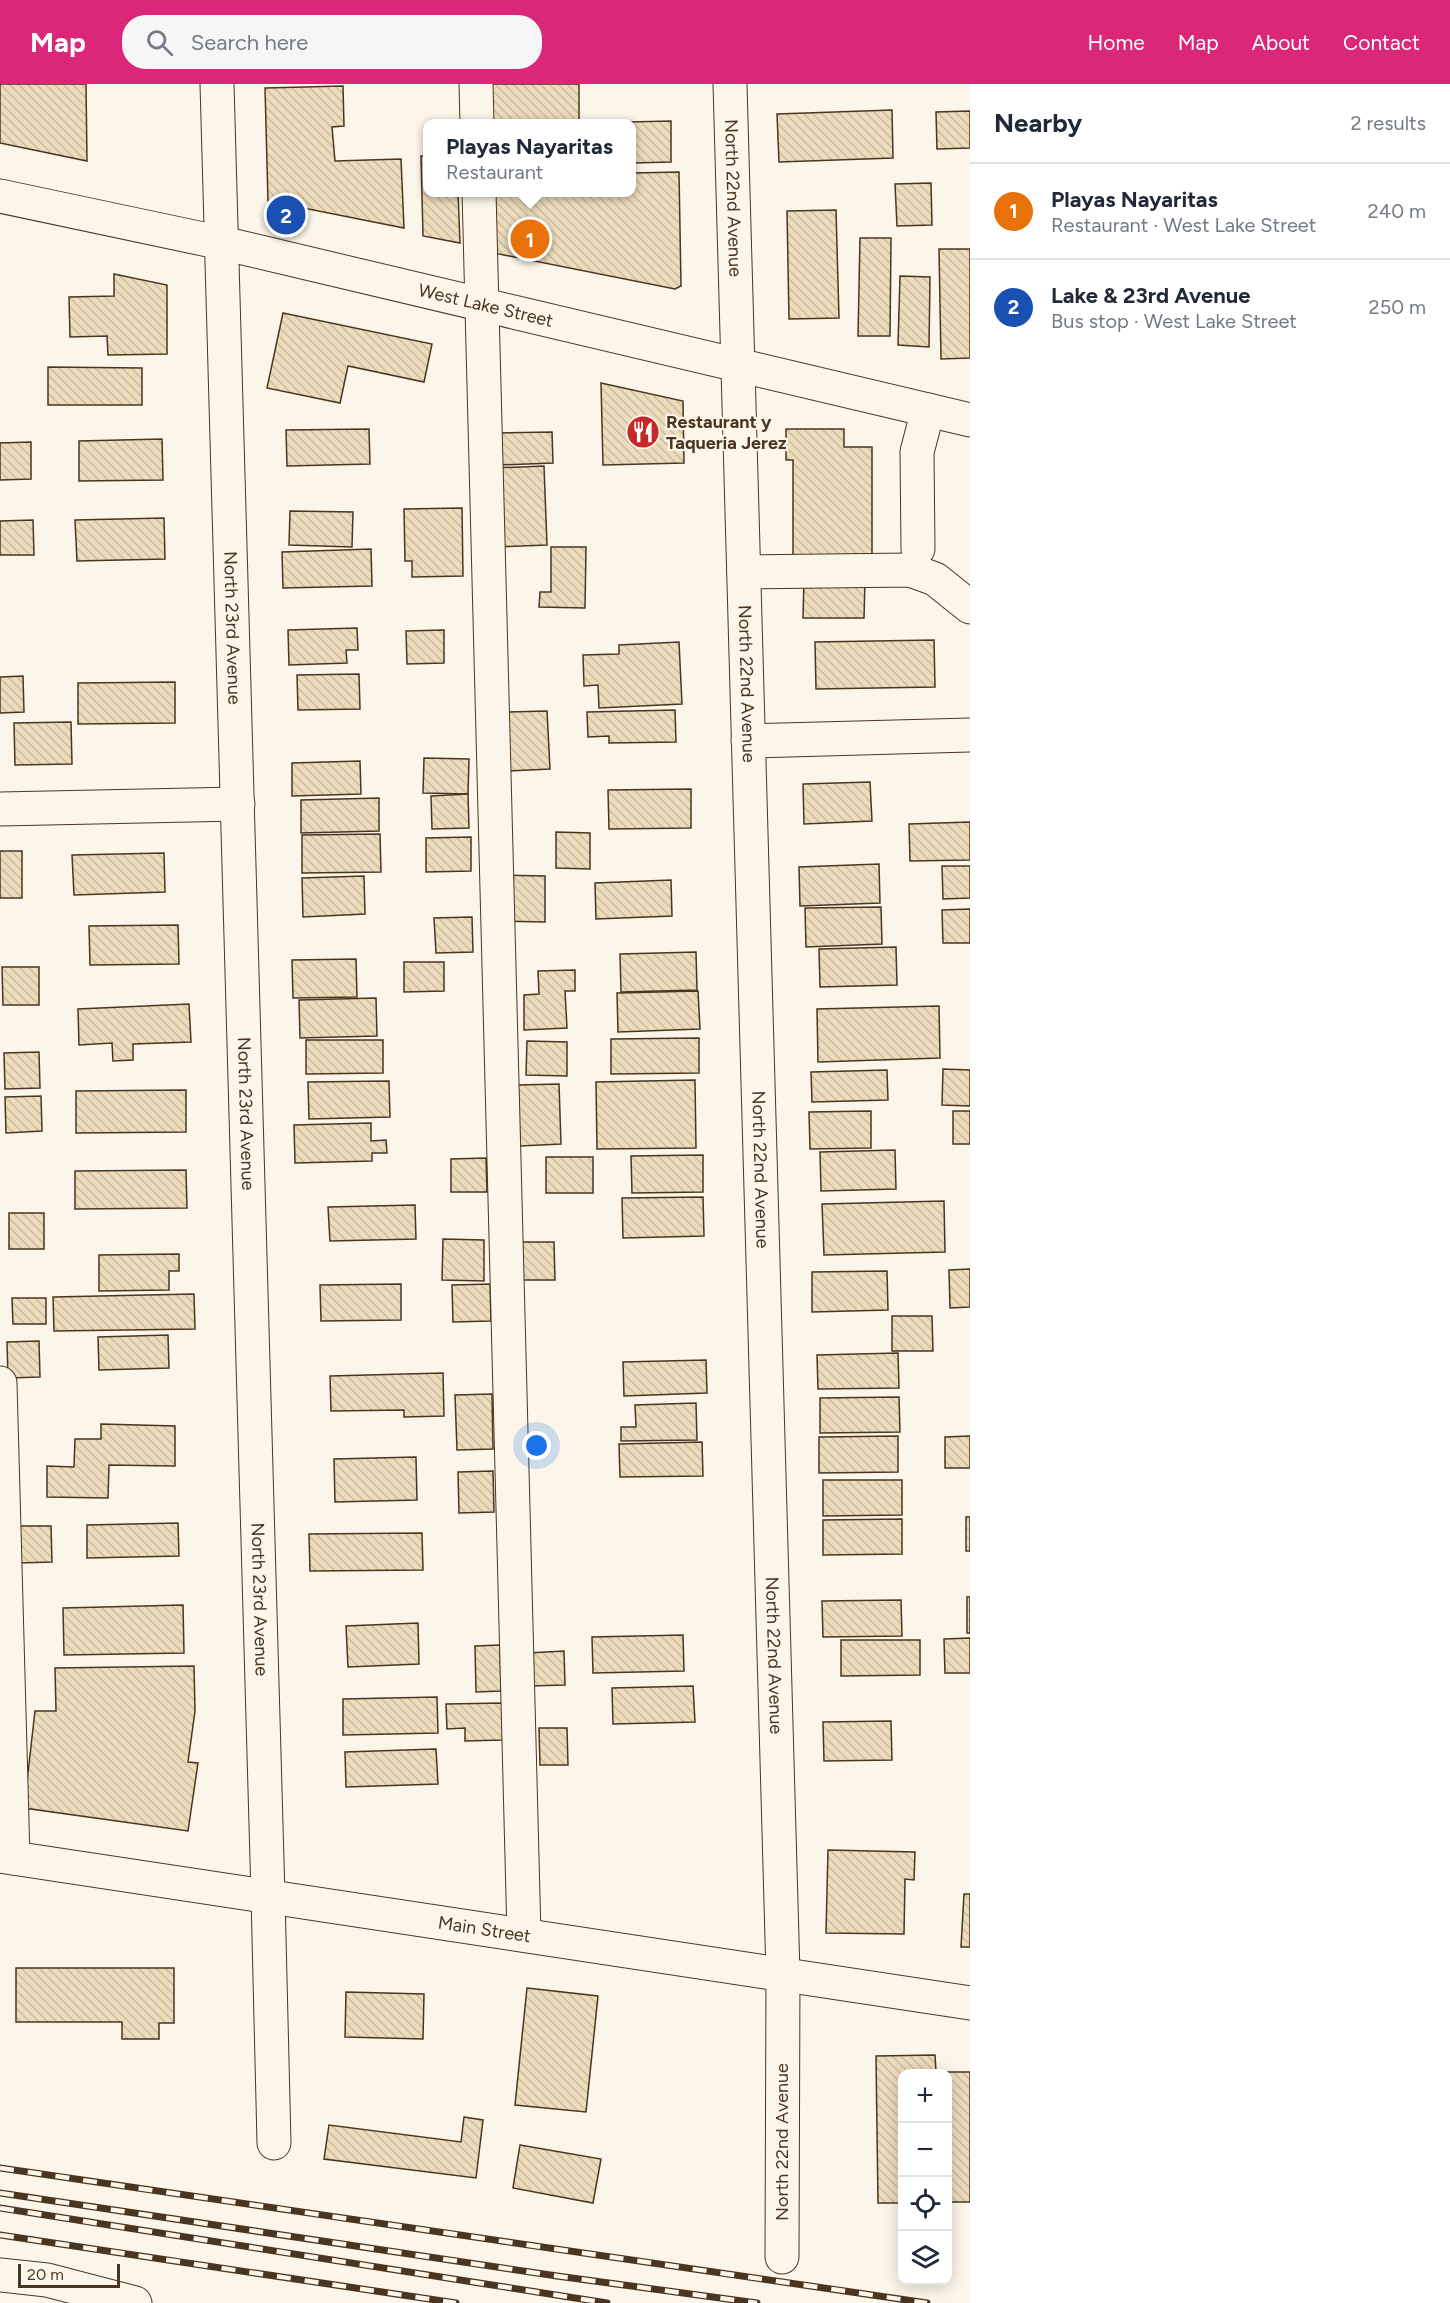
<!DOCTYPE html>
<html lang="en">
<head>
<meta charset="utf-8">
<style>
	body { margin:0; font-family:Figtree,sans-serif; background:#f6f6f7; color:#1f2937 }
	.controls { position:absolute; right:18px; bottom:18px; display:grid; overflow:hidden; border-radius:12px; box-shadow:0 3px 15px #0003 }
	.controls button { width:54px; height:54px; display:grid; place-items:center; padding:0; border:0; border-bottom:2px solid #e0e1e3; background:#fff; color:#1f2937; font:30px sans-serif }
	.scale { position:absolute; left:18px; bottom:15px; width:102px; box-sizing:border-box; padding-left:6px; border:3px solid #4a3520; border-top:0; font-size:16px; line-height:21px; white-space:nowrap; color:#4a3520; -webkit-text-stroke:4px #fbf6e9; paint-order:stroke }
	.you { position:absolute; left:537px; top:1362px; width:21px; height:21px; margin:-15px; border:4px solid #fff; border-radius:50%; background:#1a73e8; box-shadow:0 0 0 9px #1a73e833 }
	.badge { display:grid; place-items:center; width:39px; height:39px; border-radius:50%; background:#db2777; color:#fff; font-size:20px; font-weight:700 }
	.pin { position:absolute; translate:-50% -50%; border:3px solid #fff; box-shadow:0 2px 6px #0006 }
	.popup { position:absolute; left:423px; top:35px; width:213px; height:78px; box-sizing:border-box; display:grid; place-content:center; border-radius:12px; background:#fff; filter:drop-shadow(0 2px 4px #0005); font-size:20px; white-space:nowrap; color:#747a83 }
	.popup b { font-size:22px; color:#1f2937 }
	.popup::after { content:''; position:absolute; left:50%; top:100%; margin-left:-12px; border:12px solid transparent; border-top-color:#fff }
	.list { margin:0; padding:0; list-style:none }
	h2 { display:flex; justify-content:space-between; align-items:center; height:78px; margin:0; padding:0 24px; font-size:26px }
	h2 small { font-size:20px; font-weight:400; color:#747a83 }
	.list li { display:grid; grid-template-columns:39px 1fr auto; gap:18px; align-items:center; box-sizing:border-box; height:96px; padding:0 24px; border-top:2px solid #e0e1e3 }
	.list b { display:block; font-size:22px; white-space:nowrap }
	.list p { margin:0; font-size:20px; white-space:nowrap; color:#747a83 }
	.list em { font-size:20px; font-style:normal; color:#747a83 }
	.icon { flex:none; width:33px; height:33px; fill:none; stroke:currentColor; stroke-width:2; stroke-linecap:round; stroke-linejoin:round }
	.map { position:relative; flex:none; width:970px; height:2219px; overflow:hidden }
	header { display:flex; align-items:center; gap:36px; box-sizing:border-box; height:84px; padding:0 30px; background:#db2777; color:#fff }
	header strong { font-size:28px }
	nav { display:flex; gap:33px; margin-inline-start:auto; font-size:21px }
	.search { width:420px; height:54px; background:#f6f6f7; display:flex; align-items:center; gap:15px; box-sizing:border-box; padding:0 21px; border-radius:24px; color:#747a83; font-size:22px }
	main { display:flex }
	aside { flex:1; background:#fff }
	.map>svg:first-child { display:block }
	.building { fill:url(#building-back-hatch); stroke:#4a3520; stroke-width:1.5 }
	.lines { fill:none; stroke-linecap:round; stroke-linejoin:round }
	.minor-casing { stroke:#4a3520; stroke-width:35 }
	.major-casing { stroke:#4a3520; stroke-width:35 }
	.minor { stroke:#fbf6e9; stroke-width:33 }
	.major { stroke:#fbf6e9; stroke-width:33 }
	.rail-casing { stroke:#4a3520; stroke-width:7 }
	.rail { stroke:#fbf6e9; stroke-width:4.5; stroke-dasharray:14; stroke-linecap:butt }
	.labels { text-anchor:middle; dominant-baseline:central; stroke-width:4.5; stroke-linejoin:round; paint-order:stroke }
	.street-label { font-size:18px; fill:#4a3520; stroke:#fbf6e9 }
	.poi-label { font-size:18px; font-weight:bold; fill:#4a3520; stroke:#fbf6e9; text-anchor:start }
</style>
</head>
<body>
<header>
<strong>Map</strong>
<div class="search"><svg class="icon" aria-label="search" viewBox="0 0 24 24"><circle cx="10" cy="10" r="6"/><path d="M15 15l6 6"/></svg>Search here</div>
<nav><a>Home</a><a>Map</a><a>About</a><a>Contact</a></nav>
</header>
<main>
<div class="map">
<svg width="970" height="2219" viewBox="0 0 970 2219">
	<defs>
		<pattern id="building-back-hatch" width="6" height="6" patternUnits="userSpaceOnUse" patternTransform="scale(1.5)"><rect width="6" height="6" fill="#ecdcbc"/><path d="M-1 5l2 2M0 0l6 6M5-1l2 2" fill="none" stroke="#ccbda1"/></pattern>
	</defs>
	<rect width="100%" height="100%" fill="#fbf6e9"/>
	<!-- building -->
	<g class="building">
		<polygon points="0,0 86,0 87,77 0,59"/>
		<polygon points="481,0 579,0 579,37 481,38"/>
		<polygon points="343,2 344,42 332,43 335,77 401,75 404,144 268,117 265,4"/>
		<polygon points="892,26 893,74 779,78 777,30"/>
		<polygon points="970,27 970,64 937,65 936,28"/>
		<polygon points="671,37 671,78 632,79 632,39 583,39"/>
		<polygon points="421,72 428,72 428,108 458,108 460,159 423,152"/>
		<polygon points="679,88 681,202 675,205 489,168 487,108 632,108 632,89"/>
		<polygon points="931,99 932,141 897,142 895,100"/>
		<polygon points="836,126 839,234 789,235 787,127"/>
		<polygon points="860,154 891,154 890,252 858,252"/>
		<polygon points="939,165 970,165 970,274 941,275"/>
		<polygon points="114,190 167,201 167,270 108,271 107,252 70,253 69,213 114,212"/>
		<polygon points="900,192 930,193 929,263 898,261"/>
		<polygon points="283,229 432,260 424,298 348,282 340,319 267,304"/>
		<polygon points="48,283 142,284 142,321 48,321"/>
		<polygon points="601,299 683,317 684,379 603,381"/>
		<polygon points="369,345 370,380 287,382 286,346"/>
		<polygon points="786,345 844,345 844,363 872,363 872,476 793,476 793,376 786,376"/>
		<polygon points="552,348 553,379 500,381 499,349"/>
		<polygon points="162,355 163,396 79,397 79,357"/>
		<polygon points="31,358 31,395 0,396 0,359"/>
		<polygon points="544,382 547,461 496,463 493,384"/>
		<polygon points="462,424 463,492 412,493 412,477 405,477 404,425"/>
		<polygon points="290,427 353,428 352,463 289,461"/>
		<polygon points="164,434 165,475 77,477 75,436"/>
		<polygon points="33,436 34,471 0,471 0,437"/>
		<polygon points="551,463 586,463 585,524 539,523 540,508 551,508"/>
		<polygon points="371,465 372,502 283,504 282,468"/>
		<polygon points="804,495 865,496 864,534 803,534"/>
		<polygon points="357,544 358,566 346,566 347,579 289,581 288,546"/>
		<polygon points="444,546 444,579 407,580 406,547"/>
		<polygon points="934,556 935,603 816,605 815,558"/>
		<polygon points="679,558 682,620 599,624 598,601 584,602 583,571 619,570 619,561"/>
		<polygon points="359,590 360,625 298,626 297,591"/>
		<polygon points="23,592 24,628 0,629 0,593"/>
		<polygon points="175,598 175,639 78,640 78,599"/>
		<polygon points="675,626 676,658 609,659 609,652 588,653 587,628"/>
		<polygon points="547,627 550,685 507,687 504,628"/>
		<polygon points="71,638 72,680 15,681 14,639"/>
		<polygon points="424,674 469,675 468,710 423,709"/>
		<polygon points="360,677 361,710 292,712 292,679"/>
		<polygon points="870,698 872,737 804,740 803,700"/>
		<polygon points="691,705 691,744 609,745 608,706"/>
		<polygon points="468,710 469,744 432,745 431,712"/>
		<polygon points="379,714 379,747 301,749 301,716"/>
		<polygon points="970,738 970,776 910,777 909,740"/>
		<polygon points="556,748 590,749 590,785 556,784"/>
		<polygon points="380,750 381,788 302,789 302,751"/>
		<polygon points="471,753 471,787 426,788 426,754"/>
		<rect x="0" y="767" width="22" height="47"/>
		<polygon points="164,769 165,808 74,811 72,771"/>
		<polygon points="879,780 880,819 800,822 799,783"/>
		<polygon points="942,782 970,782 970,814 943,815"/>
		<polygon points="502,791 545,792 545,838 501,837"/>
		<polygon points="364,792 365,830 303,833 302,794"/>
		<polygon points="671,796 672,832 596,835 595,799"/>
		<polygon points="881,823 882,860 806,863 805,824"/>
		<polygon points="970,825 970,859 943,859 942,826"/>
		<polygon points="472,833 473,868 436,869 434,834"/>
		<polygon points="178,841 179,880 90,881 89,842"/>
		<polygon points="896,863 897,901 820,903 819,865"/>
		<polygon points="696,868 697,906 621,908 620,870"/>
		<polygon points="356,875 357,913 293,914 292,876"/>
		<polygon points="404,878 444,878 444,907 404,908"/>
		<polygon points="2,883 39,883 39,921 3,921"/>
		<polygon points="575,886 575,907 565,907 567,944 524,946 524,911 539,910 538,887"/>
		<polygon points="698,907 700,945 618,948 617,909"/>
		<polygon points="376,914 377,952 300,954 299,916"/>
		<polygon points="189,920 191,958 133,960 133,976 113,977 112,959 79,961 78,925"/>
		<polygon points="939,922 940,974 818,978 817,925"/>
		<polygon points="699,954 699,989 611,990 611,955"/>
		<polygon points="306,956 383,956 383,989 306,990"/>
		<polygon points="527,957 567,958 567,992 526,991"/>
		<polygon points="39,968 40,1004 5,1005 4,969"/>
		<polygon points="943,985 970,986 970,1022 942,1021"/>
		<polygon points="887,986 888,1016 812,1018 811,988"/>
		<polygon points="695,996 696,1064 597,1065 596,998"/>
		<polygon points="389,997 390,1033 309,1035 308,998"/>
		<polygon points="559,1000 561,1060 520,1062 518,1001"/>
		<polygon points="186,1006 186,1048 76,1049 76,1007"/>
		<polygon points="41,1012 42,1047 6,1049 5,1013"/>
		<polygon points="871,1027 871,1064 810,1065 809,1028"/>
		<rect x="953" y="1027" width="17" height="33"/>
		<polygon points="371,1039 371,1057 386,1056 387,1069 372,1069 372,1077 295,1079 294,1041"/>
		<polygon points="895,1066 896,1105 821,1107 820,1068"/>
		<polygon points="703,1071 703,1108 632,1109 631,1072"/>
		<rect x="546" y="1073" width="47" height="36"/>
		<polygon points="486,1074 487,1108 451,1108 451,1075"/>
		<polygon points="186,1086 187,1124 75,1125 75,1087"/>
		<polygon points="703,1113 704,1152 623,1154 622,1114"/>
		<polygon points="944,1117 945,1168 824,1171 822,1120"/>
		<polygon points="415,1121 416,1155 330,1157 328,1123"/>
		<rect x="9" y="1129" width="35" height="36"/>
		<polygon points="443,1155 484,1156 484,1197 442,1196"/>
		<polygon points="516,1158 554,1158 555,1196 516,1196"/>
		<polygon points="179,1170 179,1187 169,1187 169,1206 99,1207 99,1171"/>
		<polygon points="970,1185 970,1223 950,1224 949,1186"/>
		<polygon points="887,1187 888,1226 812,1228 812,1188"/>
		<polygon points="401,1200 401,1236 321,1237 320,1201"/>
		<polygon points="490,1200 491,1237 453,1238 452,1201"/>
		<polygon points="194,1210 195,1245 54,1247 53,1213"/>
		<polygon points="12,1214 46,1214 46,1240 13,1240"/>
		<polygon points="892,1232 932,1232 933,1267 892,1267"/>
		<polygon points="168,1251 169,1284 99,1286 98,1253"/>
		<polygon points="39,1257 40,1293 8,1294 7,1258"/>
		<polygon points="898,1269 899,1304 818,1305 817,1271"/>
		<polygon points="706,1276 707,1309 624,1312 623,1278"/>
		<polygon points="443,1289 444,1332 404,1333 404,1326 331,1327 330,1292"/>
		<polygon points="492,1310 493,1365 457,1366 455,1311"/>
		<polygon points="899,1313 900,1348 820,1349 820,1314"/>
		<polygon points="696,1319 697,1356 621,1357 621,1343 636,1343 635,1321"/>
		<polygon points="101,1340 175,1342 175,1382 109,1381 108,1414 47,1413 47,1382 74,1383 75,1355 101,1355"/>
		<polygon points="898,1352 898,1388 819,1389 819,1353"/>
		<polygon points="970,1352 970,1384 945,1384 945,1353"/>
		<polygon points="702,1358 703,1392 620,1393 619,1360"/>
		<polygon points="416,1373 417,1416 335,1418 334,1375"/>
		<polygon points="493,1387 494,1428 459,1429 458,1388"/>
		<polygon points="823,1396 902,1396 902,1431 823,1432"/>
		<rect x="966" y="1433" width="4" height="34"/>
		<polygon points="902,1435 902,1470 823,1471 823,1436"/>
		<polygon points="178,1439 179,1472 87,1474 87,1441"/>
		<polygon points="17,1442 51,1442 52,1478 18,1479"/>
		<polygon points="422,1449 423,1486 310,1487 309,1450"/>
		<rect x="967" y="1513" width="3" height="36"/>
		<polygon points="901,1516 902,1552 823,1553 822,1517"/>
		<polygon points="183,1521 184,1569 64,1571 63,1524"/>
		<polygon points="418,1539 419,1580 348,1583 346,1542"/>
		<polygon points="683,1551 684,1587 593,1589 592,1553"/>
		<polygon points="970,1554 970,1589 945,1589 944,1555"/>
		<polygon points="841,1556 920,1556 920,1591 841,1592"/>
		<polygon points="500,1561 501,1607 476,1608 475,1562"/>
		<polygon points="564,1567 565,1601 529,1602 528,1569"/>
		<polygon points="194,1582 195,1627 188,1678 198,1679 188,1747 24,1724 35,1627 56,1627 55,1584"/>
		<polygon points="693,1602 695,1638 613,1640 612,1604"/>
		<polygon points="437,1613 438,1649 343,1651 343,1615"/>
		<polygon points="503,1619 503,1656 465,1657 465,1644 447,1645 446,1620"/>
		<polygon points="891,1637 892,1676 824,1677 823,1638"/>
		<polygon points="539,1644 567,1644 568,1681 540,1681"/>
		<polygon points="436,1665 438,1700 346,1703 345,1668"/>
		<polygon points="828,1766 915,1768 914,1796 905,1795 904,1850 826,1849"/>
		<polygon points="964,1810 970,1810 970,1863 961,1863"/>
		<polygon points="16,1884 174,1884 174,1939 159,1939 159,1955 122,1955 122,1938 16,1938"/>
		<polygon points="527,1904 598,1912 586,2028 515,2021"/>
		<polygon points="346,1908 424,1910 423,1955 345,1953"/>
		<polygon points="935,1971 936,1988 970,1988 970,2118 948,2118 948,1990 902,1990 902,2119 878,2119 876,1972"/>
		<polygon points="464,2033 483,2036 476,2094 324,2075 329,2041 461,2058"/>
		<polygon points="520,2061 601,2075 593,2119 513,2104"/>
	</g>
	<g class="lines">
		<defs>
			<g id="minor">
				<path id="s1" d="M217,0L268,1812L274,2059"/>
				<polyline points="476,0 477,39"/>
				<path id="s2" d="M730,0L783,1890L782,2173"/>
				<polyline points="479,108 524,1851"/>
				<polyline points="918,465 917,368 928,326"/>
				<polyline points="744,488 910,486 935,495 970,523"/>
				<polyline points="748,657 970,651"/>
				<polyline points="0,725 238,720"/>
				<polyline points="0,1299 13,1774"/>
				<path id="s3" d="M0,1772L970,1919"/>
				<polyline points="0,2191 47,2196 135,2219"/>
			</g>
			<g id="major">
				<path id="s4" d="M0,112L222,159L970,336"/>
			</g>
		</defs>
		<!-- minor casing -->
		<use href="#minor" class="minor-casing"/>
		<!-- major casing -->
		<use href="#major" class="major-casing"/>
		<!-- minor -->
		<use href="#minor" class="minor"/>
		<!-- major -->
		<use href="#major" class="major"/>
		<defs>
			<g id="rail">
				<polyline points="0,2084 927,2219"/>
				<polyline points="0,2109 557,2192 757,2219"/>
				<polyline points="0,2124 607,2219"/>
				<polyline points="0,2151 456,2219"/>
			</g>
		</defs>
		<!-- rail casing -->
		<use href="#rail" class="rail-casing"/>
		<!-- rail -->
		<use href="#rail" class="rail"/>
	</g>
	<!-- icons -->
	<defs>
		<symbol id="restaurant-disc" viewBox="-11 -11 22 22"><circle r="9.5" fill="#c62828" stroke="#fbf6e9"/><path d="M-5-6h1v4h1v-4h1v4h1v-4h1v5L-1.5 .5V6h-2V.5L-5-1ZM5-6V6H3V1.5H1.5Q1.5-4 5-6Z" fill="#fff"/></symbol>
	</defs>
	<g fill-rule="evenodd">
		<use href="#restaurant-disc" x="624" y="329" width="38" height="38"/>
	</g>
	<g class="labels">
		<!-- street labels -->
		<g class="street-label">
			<text stroke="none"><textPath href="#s2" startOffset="114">North 22nd Avenue</textPath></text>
			<text stroke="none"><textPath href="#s4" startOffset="498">West Lake Street</textPath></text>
			<text stroke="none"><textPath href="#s1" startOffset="544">North 23rd Avenue</textPath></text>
			<text stroke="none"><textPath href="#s2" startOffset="600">North 22nd Avenue</textPath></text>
			<text stroke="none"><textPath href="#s1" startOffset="1030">North 23rd Avenue</textPath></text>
			<text stroke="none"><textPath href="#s2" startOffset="1086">North 22nd Avenue</textPath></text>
			<text stroke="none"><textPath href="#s1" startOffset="1516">North 23rd Avenue</textPath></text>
			<text stroke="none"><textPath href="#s2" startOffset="1572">North 22nd Avenue</textPath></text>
			<text stroke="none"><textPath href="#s3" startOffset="490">Main Street</textPath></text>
			<text transform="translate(782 2058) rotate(-90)">North 22nd Avenue</text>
		</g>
		<!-- poi labels -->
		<g class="poi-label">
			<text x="666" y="338">Restaurant y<tspan x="666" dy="21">Taqueria Jerez</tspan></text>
		</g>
	</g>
</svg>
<div class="controls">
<button>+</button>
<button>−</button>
<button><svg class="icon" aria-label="locate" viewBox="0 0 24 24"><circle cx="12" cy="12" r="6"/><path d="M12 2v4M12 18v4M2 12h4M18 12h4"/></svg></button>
<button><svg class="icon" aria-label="layers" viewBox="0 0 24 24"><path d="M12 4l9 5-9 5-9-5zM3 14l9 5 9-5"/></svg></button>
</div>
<div class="scale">20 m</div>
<div class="you"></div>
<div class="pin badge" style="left:530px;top:155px;background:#e8710a">1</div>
<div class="popup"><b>Playas Nayaritas</b>Restaurant</div>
<div class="pin badge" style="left:286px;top:131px;background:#1a4fb4">2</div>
</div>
<aside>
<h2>Nearby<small>2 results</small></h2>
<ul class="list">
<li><span class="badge" style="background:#e8710a">1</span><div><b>Playas Nayaritas</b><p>Restaurant · West Lake Street</p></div><em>240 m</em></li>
<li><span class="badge" style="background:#1a4fb4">2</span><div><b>Lake &amp; 23rd Avenue</b><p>Bus stop · West Lake Street</p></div><em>250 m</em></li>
</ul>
</aside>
</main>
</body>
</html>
